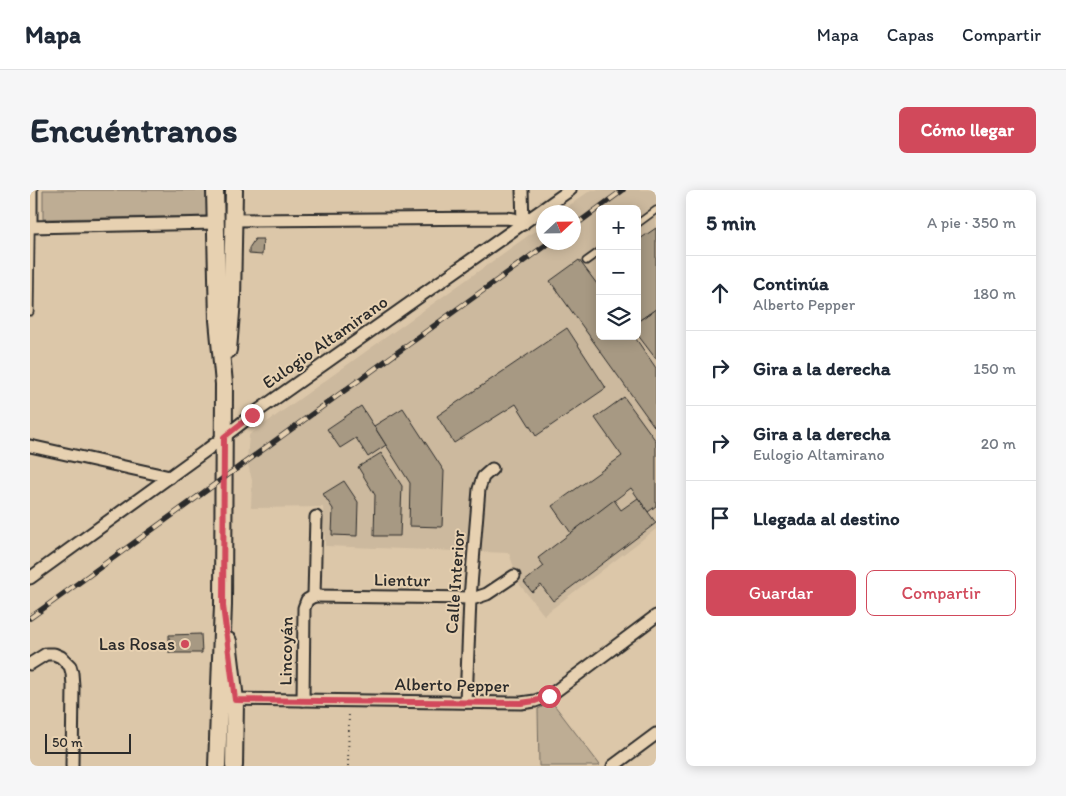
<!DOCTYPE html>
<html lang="es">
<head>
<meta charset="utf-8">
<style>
	body { margin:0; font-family:Itim,sans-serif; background:#f6f6f7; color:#1f2937 }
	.controls { position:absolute; right:15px; top:15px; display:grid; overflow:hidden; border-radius:8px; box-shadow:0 2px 12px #0003 }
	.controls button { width:45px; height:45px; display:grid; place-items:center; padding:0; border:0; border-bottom:1px solid #e0e1e3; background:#fff; color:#1f2937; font:25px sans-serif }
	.compass { position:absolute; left:506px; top:15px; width:45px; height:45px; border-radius:50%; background:#fff; box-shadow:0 2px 12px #0003; rotate:68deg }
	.scale { position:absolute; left:15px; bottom:12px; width:86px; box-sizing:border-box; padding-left:5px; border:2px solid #2b2b2b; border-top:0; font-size:14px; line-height:18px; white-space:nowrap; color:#2b2b2b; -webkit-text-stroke:4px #e7d1b1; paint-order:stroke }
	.stop { position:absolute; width:15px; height:15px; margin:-11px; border:4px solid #d1495b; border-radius:50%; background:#fff }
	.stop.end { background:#d1495b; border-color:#fff; box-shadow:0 1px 5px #0008 }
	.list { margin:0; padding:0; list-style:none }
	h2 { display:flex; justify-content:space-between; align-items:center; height:65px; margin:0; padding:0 20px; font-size:21px }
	h2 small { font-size:16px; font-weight:400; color:#747a83 }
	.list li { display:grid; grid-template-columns:32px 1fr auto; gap:15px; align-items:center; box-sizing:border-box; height:75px; padding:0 20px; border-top:1px solid #e0e1e3 }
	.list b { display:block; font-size:19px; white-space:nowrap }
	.list p { margin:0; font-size:16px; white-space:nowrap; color:#747a83 }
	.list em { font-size:16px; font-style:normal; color:#747a83 }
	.actions { display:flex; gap:10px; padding:15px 20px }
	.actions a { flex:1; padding:11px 0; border:1px solid #d1495b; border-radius:8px; text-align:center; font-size:18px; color:#d1495b }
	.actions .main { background:#d1495b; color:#fff }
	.icon { flex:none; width:28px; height:28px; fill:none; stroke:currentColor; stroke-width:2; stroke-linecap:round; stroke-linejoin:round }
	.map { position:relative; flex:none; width:626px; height:576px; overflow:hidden; border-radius:8px }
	header { display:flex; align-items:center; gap:30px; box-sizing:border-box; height:70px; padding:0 25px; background:#fff; border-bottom:1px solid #e0e1e3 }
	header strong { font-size:24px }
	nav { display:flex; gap:28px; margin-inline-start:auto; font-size:18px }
	.intro { display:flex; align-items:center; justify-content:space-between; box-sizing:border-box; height:120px; padding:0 30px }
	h1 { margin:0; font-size:35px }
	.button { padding:12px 22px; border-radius:8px; background:#d1495b; color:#fff; font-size:18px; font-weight:700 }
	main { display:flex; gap:30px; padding:0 30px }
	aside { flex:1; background:#fff; border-radius:8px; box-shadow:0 2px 12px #0003 }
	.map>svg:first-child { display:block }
	.built { fill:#ccb99e; fill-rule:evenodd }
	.green { fill:#bead94; stroke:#746c60 }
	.building { fill:#a79983; stroke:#2b2b2b }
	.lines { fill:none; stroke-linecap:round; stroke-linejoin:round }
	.service-casing { stroke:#2b2b2b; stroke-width:9 }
	.minor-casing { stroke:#2b2b2b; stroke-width:15 }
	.secondary-casing { stroke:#2b2b2b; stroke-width:20 }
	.path { stroke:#2b2b2b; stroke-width:2; stroke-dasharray:1 4; stroke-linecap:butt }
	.service { stroke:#e7d1b1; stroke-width:5.5 }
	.minor { stroke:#e7d1b1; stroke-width:11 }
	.secondary { stroke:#e7d1b1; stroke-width:16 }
	.rail-casing { stroke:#2b2b2b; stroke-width:5.5 }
	.rail { stroke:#e7d1b1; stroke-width:4; stroke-dasharray:11; stroke-linecap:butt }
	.route { stroke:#d1495b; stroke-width:6 }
	.poi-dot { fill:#d1495b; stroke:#e7d1b1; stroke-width:2 }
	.labels { text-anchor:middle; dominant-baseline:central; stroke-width:4; stroke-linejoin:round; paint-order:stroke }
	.street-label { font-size:18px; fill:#2b2b2b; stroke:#e7d1b1 }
	.poi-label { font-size:18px; fill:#2b2b2b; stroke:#e7d1b1; text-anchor:end }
</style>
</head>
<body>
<header>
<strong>Mapa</strong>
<nav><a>Mapa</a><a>Capas</a><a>Compartir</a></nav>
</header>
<div class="intro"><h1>Encuéntranos</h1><a class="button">Cómo llegar</a></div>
<main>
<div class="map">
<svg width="626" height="576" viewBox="0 0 626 576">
	<rect width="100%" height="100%" fill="#dcc7a9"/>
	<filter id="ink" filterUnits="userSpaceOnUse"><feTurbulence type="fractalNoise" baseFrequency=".02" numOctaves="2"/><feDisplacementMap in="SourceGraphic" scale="10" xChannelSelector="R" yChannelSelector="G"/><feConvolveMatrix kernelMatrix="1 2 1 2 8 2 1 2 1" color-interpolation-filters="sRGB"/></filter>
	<g filter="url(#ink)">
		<!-- built -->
		<path class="built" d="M561,0H626V339L514,425L490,395L479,363L295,356L293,317L221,318L222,290L217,271L219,245L513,35L514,52H544V22H530ZM570,19H607V146H570Z"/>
		<!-- green -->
		<g class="green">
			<polygon points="13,0 176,0 177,26 13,29"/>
			<polygon points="522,512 570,575 568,576 509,576 508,519"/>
		</g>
		<!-- building -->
		<g class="building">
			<polygon points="626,38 626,119 607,132 607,51"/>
			<polygon points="225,49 233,49 232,65 219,64 219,58"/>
			<polygon points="549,70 570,98 570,146 604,146 626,178 626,239 520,91"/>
			<polygon points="626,119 626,169 607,144 607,132"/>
			<polygon points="537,138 576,198 506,246 486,214 424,253 407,226"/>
			<polygon points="594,207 626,251 626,316 618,322 601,298 541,343 522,316 592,266 565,228"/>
			<polygon points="331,216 356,255 338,267 326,248 310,258 297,239"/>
			<polygon points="373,218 414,281 412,337 379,336 380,293 344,236"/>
			<polygon points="351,263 372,296 370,346 344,346 345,305 328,277"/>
			<polygon points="314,291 328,312 327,346 302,345 303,319 293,304"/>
			<polygon points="608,308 626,333 523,411 511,395 502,402 494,392 514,376 508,368 584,310 591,320"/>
			<polygon points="171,444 172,463 139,463 139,445"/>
		</g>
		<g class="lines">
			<defs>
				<g id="service">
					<polyline points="607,34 626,20"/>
					<polyline points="556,71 570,61"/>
					<polyline points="0,122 1,37"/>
				</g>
				<g id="minor">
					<polyline points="1,0 1,37"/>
					<polyline points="492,0 493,34"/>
					<polyline points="203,30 476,28 484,29 493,34"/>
					<polyline points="0,37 185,33"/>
					<polyline points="0,256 140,287"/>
					<polyline points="0,388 178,259 222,225 540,0"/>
					<polyline points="284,406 445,408 457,404 484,386"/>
					<polyline points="284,406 286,327"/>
					<polyline points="0,474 16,464 24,464 31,467 40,476 42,483 43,496 42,576"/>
					<polyline points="198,509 491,513 505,511 519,506 626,426"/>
					<polyline points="273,510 274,418 277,410 284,406"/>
					<polyline points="436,512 440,408 449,299 453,287 462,279"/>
					<polyline points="583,576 626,544"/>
				</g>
				<g id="secondary">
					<polyline points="185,0 188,130 194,194 193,415 187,576"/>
					<polyline points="198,160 202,110 204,0"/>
					<polyline points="198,451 205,510 204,576"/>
				</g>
			</defs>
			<!-- service casing -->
			<use href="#service" class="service-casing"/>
			<!-- minor casing -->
			<use href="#minor" class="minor-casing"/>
			<!-- secondary casing -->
			<use href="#secondary" class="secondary-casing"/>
			<!-- path -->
			<polyline class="path" points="318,576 319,521"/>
			<!-- service -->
			<use href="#service" class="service"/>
			<!-- minor -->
			<use href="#minor" class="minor"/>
			<!-- secondary -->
			<use href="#secondary" class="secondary"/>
			<defs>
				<g id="rail">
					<polyline points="544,36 593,0"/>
					<polyline points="0,428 520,52"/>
				</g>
			</defs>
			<!-- rail casing -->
			<use href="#rail" class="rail-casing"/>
			<!-- rail -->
			<use href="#rail" class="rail"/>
		</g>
	</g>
	<g class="lines" filter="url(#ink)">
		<!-- route -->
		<polyline class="route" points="222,225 194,247 193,416 205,510 491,513 505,511 519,506"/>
	</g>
	<!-- markers -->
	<circle class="poi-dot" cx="155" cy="454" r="5"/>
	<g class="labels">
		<!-- street labels -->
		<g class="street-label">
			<text transform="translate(295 152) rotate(-35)">Eulogio Altamirano</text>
			<text transform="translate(372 390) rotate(1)">Lientur</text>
			<text transform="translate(425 392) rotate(-86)">Calle Interior</text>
			<text transform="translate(256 461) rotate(-89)">Lincoyán</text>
			<text transform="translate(422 495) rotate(1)">Alberto Pepper</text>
		</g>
		<!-- poi labels -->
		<g class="poi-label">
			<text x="145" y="454">Las Rosas</text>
		</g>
	</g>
</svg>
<div class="controls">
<button>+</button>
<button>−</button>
<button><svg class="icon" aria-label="layers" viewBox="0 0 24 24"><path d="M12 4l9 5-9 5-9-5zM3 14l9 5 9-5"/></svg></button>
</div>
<svg class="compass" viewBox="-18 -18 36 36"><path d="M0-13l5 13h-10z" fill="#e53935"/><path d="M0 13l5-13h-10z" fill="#747a83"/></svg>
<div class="scale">50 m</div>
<div class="stop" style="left:519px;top:506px"></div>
<div class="stop end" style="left:222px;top:225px"></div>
</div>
<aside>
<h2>5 min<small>A pie · 350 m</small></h2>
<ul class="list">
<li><svg class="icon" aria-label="ahead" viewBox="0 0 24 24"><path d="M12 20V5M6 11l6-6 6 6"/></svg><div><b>Continúa</b><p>Alberto Pepper</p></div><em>180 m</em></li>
<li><svg class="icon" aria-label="right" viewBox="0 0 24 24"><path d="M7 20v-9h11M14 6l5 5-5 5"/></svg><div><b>Gira a la derecha</b></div><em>150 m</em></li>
<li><svg class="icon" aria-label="right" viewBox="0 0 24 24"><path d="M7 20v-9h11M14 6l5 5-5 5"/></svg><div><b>Gira a la derecha</b><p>Eulogio Altamirano</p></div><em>20 m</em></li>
<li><svg class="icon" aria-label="arrive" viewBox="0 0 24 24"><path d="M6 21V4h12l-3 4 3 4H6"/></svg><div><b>Llegada al destino</b></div></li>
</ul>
<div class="actions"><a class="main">Guardar</a><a>Compartir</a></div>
</aside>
</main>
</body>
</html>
